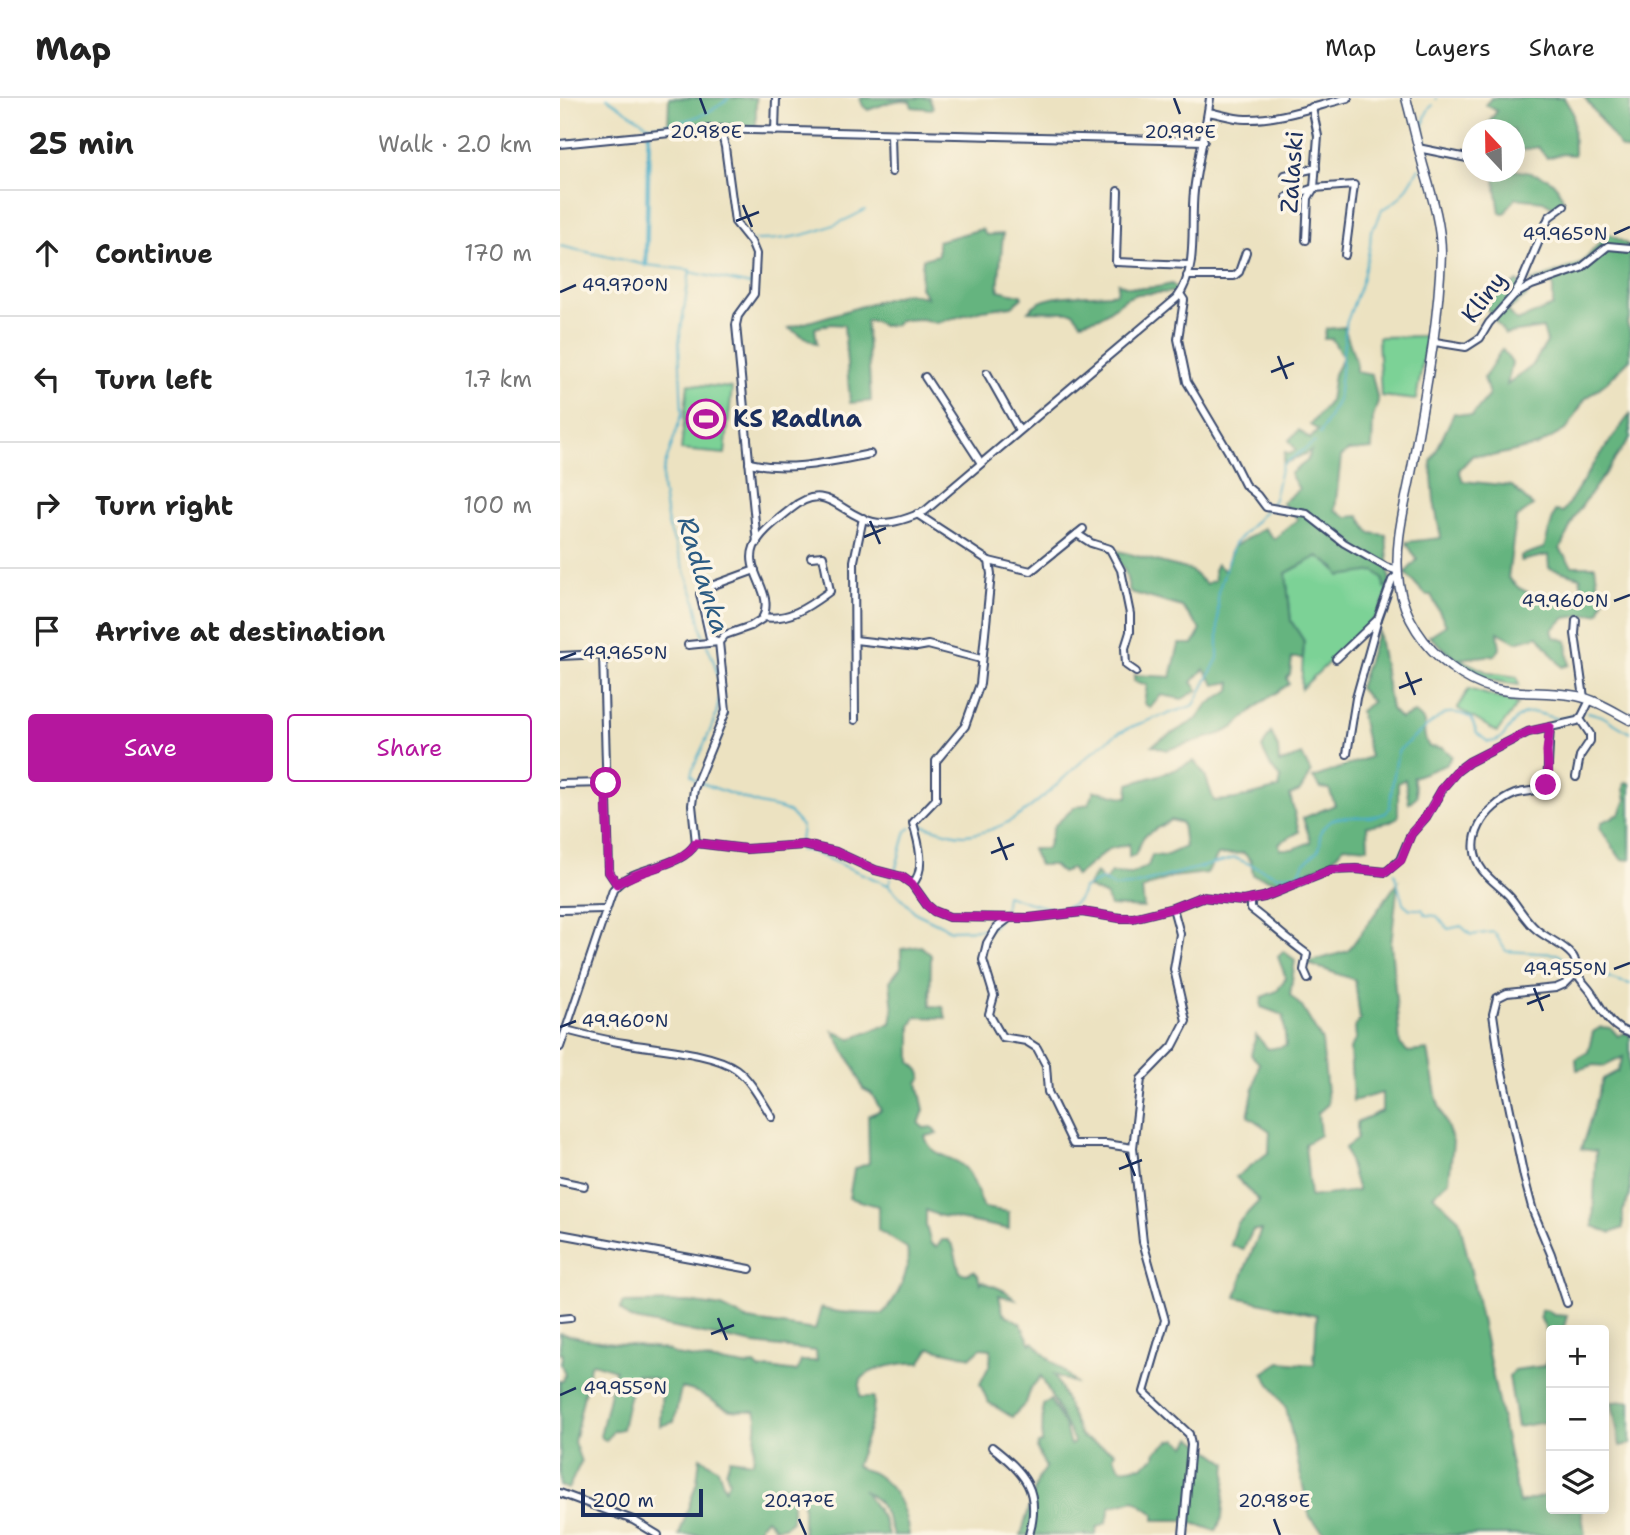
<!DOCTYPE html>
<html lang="en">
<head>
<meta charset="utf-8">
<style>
	body { margin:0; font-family:"Shantell Sans",sans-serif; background:#f2f2f2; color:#222 }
	.controls { position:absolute; right:21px; bottom:21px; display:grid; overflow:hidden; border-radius:7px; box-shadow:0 4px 18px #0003 }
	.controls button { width:63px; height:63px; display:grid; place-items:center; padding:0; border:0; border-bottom:2px solid #e0e0e0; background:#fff; color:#222; font:35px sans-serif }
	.compass { position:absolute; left:902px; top:21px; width:63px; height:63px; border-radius:50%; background:#fff; box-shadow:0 4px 18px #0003; rotate:338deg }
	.scale { position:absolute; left:21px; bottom:18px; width:122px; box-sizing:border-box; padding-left:7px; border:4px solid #1b2f5e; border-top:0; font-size:19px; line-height:24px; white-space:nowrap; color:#1b2f5e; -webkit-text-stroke:5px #fcf5e5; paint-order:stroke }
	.stop { position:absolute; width:21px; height:21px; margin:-16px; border:5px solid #b5179e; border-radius:50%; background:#fff }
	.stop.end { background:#b5179e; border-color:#fff; box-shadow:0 2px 7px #0008 }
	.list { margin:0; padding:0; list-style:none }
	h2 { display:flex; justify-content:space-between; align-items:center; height:91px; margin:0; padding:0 28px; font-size:30px }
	h2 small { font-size:23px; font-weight:400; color:#767676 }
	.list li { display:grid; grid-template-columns:46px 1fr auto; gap:21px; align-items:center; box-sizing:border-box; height:126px; padding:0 28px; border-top:2px solid #e0e0e0 }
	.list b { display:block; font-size:26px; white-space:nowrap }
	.list em { font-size:23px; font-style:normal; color:#767676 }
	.actions { display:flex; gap:14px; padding:21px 28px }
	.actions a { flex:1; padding:16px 0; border:2px solid #b5179e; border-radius:7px; text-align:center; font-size:24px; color:#b5179e }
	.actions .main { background:#b5179e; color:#fff }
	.icon { flex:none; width:38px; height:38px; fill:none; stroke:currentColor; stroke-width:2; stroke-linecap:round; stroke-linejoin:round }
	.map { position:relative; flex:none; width:1070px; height:1437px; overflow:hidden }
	header { display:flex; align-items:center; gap:42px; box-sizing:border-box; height:98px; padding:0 35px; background:#fff; border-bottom:2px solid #e0e0e0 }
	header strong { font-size:33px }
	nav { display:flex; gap:38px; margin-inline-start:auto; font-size:24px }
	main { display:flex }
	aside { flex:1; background:#fff }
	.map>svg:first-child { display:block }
	.green { fill:#7cd296; stroke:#4c807a; stroke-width:2 }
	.forest { fill:#65b47f; stroke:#40726e; stroke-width:2 }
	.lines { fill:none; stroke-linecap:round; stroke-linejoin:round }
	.stream { stroke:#49adc8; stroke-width:2 }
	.canal { stroke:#49adc8; stroke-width:4.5 }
	.minor-casing { stroke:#3a4a6d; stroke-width:10 }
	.major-casing { stroke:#3a4a6d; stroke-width:11 }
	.minor { stroke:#fff; stroke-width:6 }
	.major { stroke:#fff; stroke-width:8 }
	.route { stroke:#b5179e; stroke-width:9 }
	.ticks { fill:none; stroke:#1b2f5e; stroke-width:2.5 }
	.labels { text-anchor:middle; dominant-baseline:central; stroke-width:7; stroke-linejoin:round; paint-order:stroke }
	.street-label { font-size:24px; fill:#1b2f5e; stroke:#fcf5e5 }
	.poi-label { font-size:24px; font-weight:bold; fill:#1b2f5e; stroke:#fcf5e5; text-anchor:start }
	.water-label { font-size:26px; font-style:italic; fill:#2b5b83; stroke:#fcf5e5 }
	.ticks-label { font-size:18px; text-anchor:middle; fill:#1b2f5e; stroke:#fcf5e5; stroke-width:7; stroke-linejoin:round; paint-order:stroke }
</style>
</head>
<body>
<header>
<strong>Map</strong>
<nav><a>Map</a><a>Layers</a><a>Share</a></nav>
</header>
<main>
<aside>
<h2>25 min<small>Walk · 2.0 km</small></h2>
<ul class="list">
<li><svg class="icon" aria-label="ahead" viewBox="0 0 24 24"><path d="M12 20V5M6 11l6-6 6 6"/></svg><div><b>Continue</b></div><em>170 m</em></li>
<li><svg class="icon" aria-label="left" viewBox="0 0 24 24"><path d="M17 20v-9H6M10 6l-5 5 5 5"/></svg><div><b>Turn left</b></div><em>1.7 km</em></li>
<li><svg class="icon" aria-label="right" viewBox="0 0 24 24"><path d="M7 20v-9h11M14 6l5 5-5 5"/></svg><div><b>Turn right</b></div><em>100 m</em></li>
<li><svg class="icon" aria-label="arrive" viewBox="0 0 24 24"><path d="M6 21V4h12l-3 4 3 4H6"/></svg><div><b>Arrive at destination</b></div></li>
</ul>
<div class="actions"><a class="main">Save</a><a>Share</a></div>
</aside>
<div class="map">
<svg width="1070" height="1437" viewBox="0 0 1070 1437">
	<rect width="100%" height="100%" fill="#fcf5e5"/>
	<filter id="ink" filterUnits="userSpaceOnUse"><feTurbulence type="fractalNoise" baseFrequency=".0143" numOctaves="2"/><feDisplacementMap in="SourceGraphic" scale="14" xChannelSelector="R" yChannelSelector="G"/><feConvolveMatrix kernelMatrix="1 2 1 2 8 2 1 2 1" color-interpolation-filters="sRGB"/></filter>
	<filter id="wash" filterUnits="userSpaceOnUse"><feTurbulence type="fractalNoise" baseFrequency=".00686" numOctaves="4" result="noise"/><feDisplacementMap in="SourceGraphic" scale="28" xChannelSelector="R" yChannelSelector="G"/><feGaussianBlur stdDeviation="1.57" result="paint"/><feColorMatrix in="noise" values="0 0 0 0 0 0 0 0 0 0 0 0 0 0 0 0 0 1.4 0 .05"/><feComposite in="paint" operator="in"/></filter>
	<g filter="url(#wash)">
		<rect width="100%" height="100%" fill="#ece2c1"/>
		<!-- green -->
		<g class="green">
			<polygon points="867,238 856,302 821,298 818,239"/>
			<polygon points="128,286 172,290 165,356 121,352"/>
			<polygon points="758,458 782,477 827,462 828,495 817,518 741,591 744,543 731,523 726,475"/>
			<path d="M882,553L929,575L957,579L959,587C921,581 911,579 882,553Z"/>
			<polygon points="909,591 958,606 937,634 897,610"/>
		</g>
		<!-- forest -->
		<g class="forest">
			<polygon points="109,0 196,0 196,29 161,26 108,30"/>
			<polygon points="300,0 369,0 373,9 372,11 352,9 350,3 342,2 330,4 308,12 303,8"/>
			<polygon points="931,0 1004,0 1013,15 1014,57 1001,56 987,60 978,49 955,53 954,32 924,31 937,13 926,7"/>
			<polygon points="1025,0 1070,0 1070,53 1061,50"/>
			<path d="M955,72C980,77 995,76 1004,104L995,110L983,103L955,100L945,115H940L934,76L923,74H954Z"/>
			<polygon points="422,131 426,137 443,136 438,192 461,197 462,200 452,208 422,212 377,225 361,221 341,222 334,227 323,228 314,223 306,223 311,303 290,305 284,227 270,226 255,230 257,246 228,230 346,195 367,199 360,189 363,161 378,157 378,143"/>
			<polygon points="1048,135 1070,148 1070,219 1067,225 1070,234 1070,261 1047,284 1025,301 1007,331 977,348 932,358 913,357 899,372 903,383 952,388 973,408 956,420 948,480 959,490 993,507 1023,493 1020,479 989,470 988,457 961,463 961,458 984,450 995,413 1003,414 1031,370 1070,316 1070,340 1016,416 1000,451 1012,468 1035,468 1038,489 1044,500 1039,515 1005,520 992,532 994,539 1007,543 1009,567 1002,569 978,538 956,544 938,534 940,551 935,557 897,561 869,538 886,527 871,497 866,497 845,475 857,462 846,444 881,440 874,403 871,364 894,315 912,318 929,297 924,280 942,251 952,265 947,287 972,268 987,244 983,230 945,236 925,208 944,192 958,183 967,198 947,213 957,223 993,208 993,186 978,188 971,184 1022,165"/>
			<path d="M558,185C573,193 597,190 612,186L617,191L615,194L577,196L567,200L540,219L521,224L513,214L468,213C486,191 532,200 557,195Z"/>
			<polygon points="784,229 796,264 796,274 812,277 818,303 813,320 812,351 788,353 781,359 775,412 787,419 799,418 810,435 826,437 830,487 824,490 823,480 815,473 780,478 775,470 758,458 726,475 731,523 744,543 743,560 732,560 730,576 727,580 729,586 701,605 673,630 660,636 606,652 592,647 637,621 647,607 670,592 671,584 655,587 644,571 632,584 638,592 622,601 601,597 590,610 584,605 587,587 574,583 574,577 611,579 619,546 633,546 641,532 622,509 570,494 565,473 550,451 630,472 646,486 655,482 654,472 657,466 665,473 672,450 704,430 714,441 738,421 722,405 739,391 730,376 747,363 751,353 723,366 725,354 730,356 736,352 729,342 739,332 750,341 758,332 750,327 770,303 774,276 783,259 772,241 764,241 766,231"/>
			<path d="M818,532L831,611L840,621L855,615C869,625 862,626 865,639C865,643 868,646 869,649L883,650L892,658L886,667L853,679L857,698L849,705L845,681L838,685V719L829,724L807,728L808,750L784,748L770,764L720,784L693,777L691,763L684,755L658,757L647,775L611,779L582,791L584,810L550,808L546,798L527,789L536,775L544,784L551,775L571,776L588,768L592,757L605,758L625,749L622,725L611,722L584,738L575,757L569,759V746L549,751L516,778L511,770L502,775L493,767H479L472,751H487L494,728L515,709L528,706L534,693C546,693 556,699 568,699L569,686L612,673L634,663L645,677L654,703L677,701L719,690L721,680L711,669L702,650L711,634L718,650L719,665L742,657L751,675L740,693L730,697L739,734L719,745L720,751H733L751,744L743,720L775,707L769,691L761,690L753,680L810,659L800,613L812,604L799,590Z"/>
			<polygon points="1065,684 1070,685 1070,762 1061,761 1040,730 1042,724 1060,716 1066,702 1064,691"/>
			<polygon points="838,784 831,846 840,946 848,954 868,952 877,1002 893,1044 889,1083 873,1097 899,1121 910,1168 959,1405 991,1396 991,1411 1021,1411 1025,1437 767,1437 750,1420 726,1310 703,1275 720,1264 754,1267 757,1217 676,1199 684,1173 701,1132 693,1132 683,1152 671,1147 677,1126 699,1103 676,1079 709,1054 710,1033 688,1018 699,965 691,957 696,937 708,951 726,948 723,917 701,909 702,899 717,893 726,880 718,859 723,853 735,862 730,897 742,909 762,943 768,1006 758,1015 760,1037 745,1046 750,1099 798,1093 785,1050 797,1041 797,1024 822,1013 822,995 793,1003 790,951 796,941 795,929 800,922 795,882 746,865 788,853"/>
			<path d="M361,848L371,857L370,908L383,909L386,920L356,919L351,928V964L359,972L362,979L358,985L364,1012L359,1026L364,1030L372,1029L377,1036L365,1038C372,1064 396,1054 409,1075C415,1085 419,1099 424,1110L449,1114V1131L377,1117L366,1112V1128L371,1146L377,1149L382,1142H388L393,1148L400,1174L406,1176L414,1173L418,1177L420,1186L422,1183C433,1189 447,1191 456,1202L439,1197L443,1215L460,1225L471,1246L473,1244C480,1250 486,1260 494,1265C503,1272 508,1276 515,1285L494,1277C505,1297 511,1318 521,1339L555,1354L553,1359L561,1371L582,1368L595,1359L596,1353L610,1343L617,1341L626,1348L632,1340L667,1365L662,1420L656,1433L624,1422H594V1416L574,1402L550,1409L547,1424L537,1430L536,1437H461L478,1381L486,1370L477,1351L478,1346L482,1345L483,1307L490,1302L504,1327L510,1347L513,1346L514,1343L481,1278L471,1290L466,1305L452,1319L428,1304L420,1286L430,1266L431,1251L421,1250L411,1259L370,1250L360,1265C346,1264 309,1269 301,1282C299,1287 300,1293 300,1299H314C314,1324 304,1344 296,1368C303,1373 309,1372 315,1376C336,1389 346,1413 349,1437H333C328,1420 321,1401 304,1393L324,1422L328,1437H243V1400L241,1392L232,1395V1423L224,1429L215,1430L206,1420L200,1427V1437H119L137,1384L140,1359L158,1371L165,1391L169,1383L166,1374L170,1361L193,1364L197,1320L195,1313C186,1312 175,1314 167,1311C151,1303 139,1292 121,1290L114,1324L100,1328L102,1286L94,1281L76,1277L68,1303L62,1331L53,1333L46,1343L40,1338L55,1272L33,1265L30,1267L14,1344L21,1364L8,1391L0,1388V1283H3L5,1277L1,1265L3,1255L0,1254V1235L24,1241L107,1252L116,1257L186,1268L195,1267L200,1272C212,1267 224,1275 237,1273L241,1263H257L256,1253L194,1246L70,1221L61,1212L62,1205L129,1204L162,1209L188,1222L255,1232L261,1210C276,1215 305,1216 322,1216C338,1200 351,1173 347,1150L318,1132V1108L289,1100L294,1071L309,1065L308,1018L321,1012L311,995L303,991L295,971L273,933L291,941L331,925L333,913L330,883L341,869V851Z"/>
			<polygon points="1041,929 1051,930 1058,938 1063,935 1070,936 1070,1097 1063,1113 1063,1130 1051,1135 1033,1128 1036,1053 1021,1051 1043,981 1058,973 1063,959 1045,968 1034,967 1017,972 1016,961 1028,954 1033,934"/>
			<path d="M981,1212H986L994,1217L1007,1218L1003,1232H991V1323L957,1329L949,1278L954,1272L984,1268C994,1251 988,1235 980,1219Z"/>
			<polygon points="1070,1303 1070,1346 1060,1348 1052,1304"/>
		</g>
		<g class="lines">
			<!-- stream -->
			<g class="stream">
				<path d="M47,0L89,28C120,25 146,20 169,0"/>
				<polyline points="876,1 876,0"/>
				<path d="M864,34C863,25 865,13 873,7"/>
				<polyline points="865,39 867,48"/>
				<path d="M193,142C234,143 269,132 305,112"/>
				<polyline points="0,148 86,167 130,172 119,245 122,316 103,373 102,388 108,427 135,501 144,542"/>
				<polyline points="130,174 191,187 192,179"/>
				<path d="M760,336L778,302L786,226L802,183L810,148L811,132L816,127L822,111C841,104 849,87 859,70"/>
				<polyline points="710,408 714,401 722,367 755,344"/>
				<polyline points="1028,614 1042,618 1070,635"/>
				<path d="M136,682L131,677C134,664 141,654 146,642C163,606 164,584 147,547"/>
				<polyline points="141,685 199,706 222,711 229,714 242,728 239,752 250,753 328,787 356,815 391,832 430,831 438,822"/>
				<path d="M356,727L358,726C372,729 391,738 405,737C469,732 504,670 554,638C571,626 613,615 634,607L658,560V494L674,446L707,411"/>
				<polyline points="335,773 346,733 351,730"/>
				<path d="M740,773C744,760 758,757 760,748C761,744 760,740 760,735C774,708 801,726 826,715L830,709C830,702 836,660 838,654C840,649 879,619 884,616C893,613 903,616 911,620L917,635L928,644C948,644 947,625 962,617C977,610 986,620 1000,621C1007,621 1015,616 1022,614"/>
				<polyline points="834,774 843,805 850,811 862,811 866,817 877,818 888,831 901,828 911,837 934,834 946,853 997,856 1012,868"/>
				<polyline points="329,786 331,780"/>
				<path d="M442,818L444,815L446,797C469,804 516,826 523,790L542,782L555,789L570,788L675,760L718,778L764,771"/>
				<polyline points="1019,871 1037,873 1052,881 1070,886"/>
			</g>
			<!-- canal -->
			<polyline class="canal" points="86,167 89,28"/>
		</g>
	</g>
	<g filter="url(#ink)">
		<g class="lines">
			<defs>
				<g id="minor">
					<path d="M648,14C660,16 673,21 686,21C720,22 755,8 788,0"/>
					<polyline points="161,32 165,49 175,124 191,144 196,156 194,196 178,218 176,227 197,445"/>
					<polyline points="215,33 216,0"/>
					<polyline points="331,36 332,74"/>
					<polyline points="0,46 150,31 644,43"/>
					<polyline points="858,50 912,61"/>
					<polyline points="725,77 756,70"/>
					<polyline points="558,93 556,164 629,167"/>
					<polyline points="727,99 754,90 794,87 785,157"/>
					<polyline points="746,142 748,100 754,90 758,38 752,9"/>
					<polyline points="627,178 674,178 679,174 686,154"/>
					<polyline points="620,196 624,202 618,241 627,284 668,353 685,387 697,397 706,409 747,416 784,445 826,469 838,473"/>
					<polyline points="954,197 972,187 1021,170 1048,148 1070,150"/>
					<polyline points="875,244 906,249 920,240 929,225 953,198 962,183 989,119 1004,108"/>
					<polyline points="427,275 459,332"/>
					<polyline points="365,279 421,365"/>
					<path d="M189,365C231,374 269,364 310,356"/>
					<polyline points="357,416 429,463 471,473 523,431"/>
					<polyline points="517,436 531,445 550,451 561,472 570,516 570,534 565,550 566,567 576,574"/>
					<path d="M203,519C230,523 249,508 270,493L263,458L251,459"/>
					<polyline points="1016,522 1015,536 1024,600"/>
					<polyline points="295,542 357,549 368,547 421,561"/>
					<polyline points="157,543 150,540 140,496 143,491 195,472"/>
					<path d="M128,547L159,544L165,537L191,528L202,521C216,495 184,474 194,449C200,434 219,421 231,411C266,381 280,417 313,424C330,428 350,420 365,413L617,200C639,171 630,127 634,93C638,61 646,31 650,0"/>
					<polyline points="43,557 49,774 57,786"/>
					<polyline points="0,558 63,555 68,558"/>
					<polyline points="776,561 818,521 832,482 838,477"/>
					<polyline points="295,622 294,463 303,420"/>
					<path d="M990,629C989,639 988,684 986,687C979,694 964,693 955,696C925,708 901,743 923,773C931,783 942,790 950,799C959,810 966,823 977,832C988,841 1004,847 1012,857C1018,863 1014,870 1018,877C1021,883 1027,888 1031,894C1042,910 1050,931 1070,935"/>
					<polyline points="787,656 796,600 818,521"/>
					<polyline points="1016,679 1020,658 1030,643 1030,636 1020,621"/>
					<polyline points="0,686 46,685"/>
					<polyline points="136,745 186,751 244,747 276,754 315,772 342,779 352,786 367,807 374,813 389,819 469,820 522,814 560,820 573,820 613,810 641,799 683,803 704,799 771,772 796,771 826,774 840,762 851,736 866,719 884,688 897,673 909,664 968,634 1017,623 1022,618 1030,602"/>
					<path d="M352,786C367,773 358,742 353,725L376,701V663L405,628L420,586L431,476L429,463"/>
					<path d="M691,802V811C710,825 727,842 747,856L744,872L748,881"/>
					<polyline points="613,810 620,836 614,871 626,923 613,948 581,981 573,1050 583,1144 605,1222 584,1294 629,1336 631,1347 623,1437"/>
					<polyline points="0,812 45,811"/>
					<polyline points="448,821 436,830 427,845 423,862 434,898 429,916 442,939 466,943 477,950 486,967 488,994 513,1046 546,1046 573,1050"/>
					<path d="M6,932C25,937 45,942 64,945C94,951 152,954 176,971C191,982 202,1004 212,1019"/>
					<path d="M0,949L53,792C72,766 119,773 136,745L132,707L134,691L166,613L159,544"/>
					<polyline points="0,1083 24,1088"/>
					<polyline points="0,1136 190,1171"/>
					<polyline points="1007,1205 991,1156 973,1113 964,1079 940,964 933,916 937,900 947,895 996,890 1005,886 1016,875"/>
					<polyline points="0,1221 10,1220"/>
					<path d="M432,1349C464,1374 482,1393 469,1437"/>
					<polyline points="0,1395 73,1422 98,1437"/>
				</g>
				<path id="major" d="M846,0C852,22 857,45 863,67C871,95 881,125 881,155C879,226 865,295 853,365C846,404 833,445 839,486C844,519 864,549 891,569C937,605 968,589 1017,598C1036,602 1053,613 1070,622"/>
			</defs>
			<!-- minor casing -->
			<use href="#minor" class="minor-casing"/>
			<!-- major casing -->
			<use href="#major" class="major-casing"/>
			<!-- minor -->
			<use href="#minor" class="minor"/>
			<!-- major -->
			<use href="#major" class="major"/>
		</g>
	</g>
	<g class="lines" filter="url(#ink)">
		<!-- route -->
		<path class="route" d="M46,685L49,774L57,786C78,771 124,767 136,745L186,751L244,747L276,754L315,772L342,779L352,786L367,807L374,813L389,819L469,820L522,814L560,820H573L613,810L641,799L683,803L704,799L771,772L796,771L826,774L841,762L851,736L866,719L884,688L897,673L909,664L968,634L990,629L987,653L989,681L986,687"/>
	</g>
	<!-- ticks -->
	<path class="ticks" d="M140,0L146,16M614,0L620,16M183,107L192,129M176,123L199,114M1054,136L1070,129M0,194L16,187M718,258L727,281M711,274L734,265M310,423L320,446M304,439L326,430M1054,503L1070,497M0,561L16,555M846,574L855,597M839,590L862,581M438,739L447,762M431,755L454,746M1054,871L1070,865M974,890L983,913M967,906L990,897M0,929L16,923M566,1055L575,1078M559,1071L582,1062M158,1220L167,1242M151,1236L174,1227M0,1297L16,1290M239,1421L246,1437M714,1421L720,1437"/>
	<!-- icons -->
	<defs>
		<symbol id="stadium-ring" viewBox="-11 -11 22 22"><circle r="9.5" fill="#fcf5e5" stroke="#b5179e" stroke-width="1.5"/><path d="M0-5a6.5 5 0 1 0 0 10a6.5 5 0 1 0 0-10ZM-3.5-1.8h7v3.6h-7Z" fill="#b5179e"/></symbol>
	</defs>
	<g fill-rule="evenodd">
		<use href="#stadium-ring" x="124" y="299" width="44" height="44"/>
	</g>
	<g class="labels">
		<!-- street labels -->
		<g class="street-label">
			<text transform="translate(732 74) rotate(-86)">Zalaski</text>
			<text transform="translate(924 199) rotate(-53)">Kliny</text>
		</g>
		<!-- poi labels -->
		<g class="poi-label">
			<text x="173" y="321">KS Radlna</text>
		</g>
		<!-- water labels -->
		<g class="water-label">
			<text transform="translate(144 477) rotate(73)">Radlanka</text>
		</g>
	</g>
	<g class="ticks-label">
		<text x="146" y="40">20.98°E</text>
		<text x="620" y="40">20.99°E</text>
		<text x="1005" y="142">49.965°N</text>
		<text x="65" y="193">49.970°N</text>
		<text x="1005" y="509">49.960°N</text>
		<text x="65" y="561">49.965°N</text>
		<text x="1005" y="877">49.955°N</text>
		<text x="65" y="929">49.960°N</text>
		<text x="65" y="1296">49.955°N</text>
		<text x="239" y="1409">20.97°E</text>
		<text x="714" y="1409">20.98°E</text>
	</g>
</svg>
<div class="controls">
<button>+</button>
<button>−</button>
<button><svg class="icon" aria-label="layers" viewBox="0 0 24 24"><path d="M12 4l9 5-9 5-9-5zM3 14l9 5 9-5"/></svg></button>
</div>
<svg class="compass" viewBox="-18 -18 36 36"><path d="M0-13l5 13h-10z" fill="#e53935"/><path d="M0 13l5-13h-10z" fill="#767676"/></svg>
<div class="scale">200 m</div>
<div class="stop" style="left:46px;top:685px"></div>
<div class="stop end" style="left:986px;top:687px"></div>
</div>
</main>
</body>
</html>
